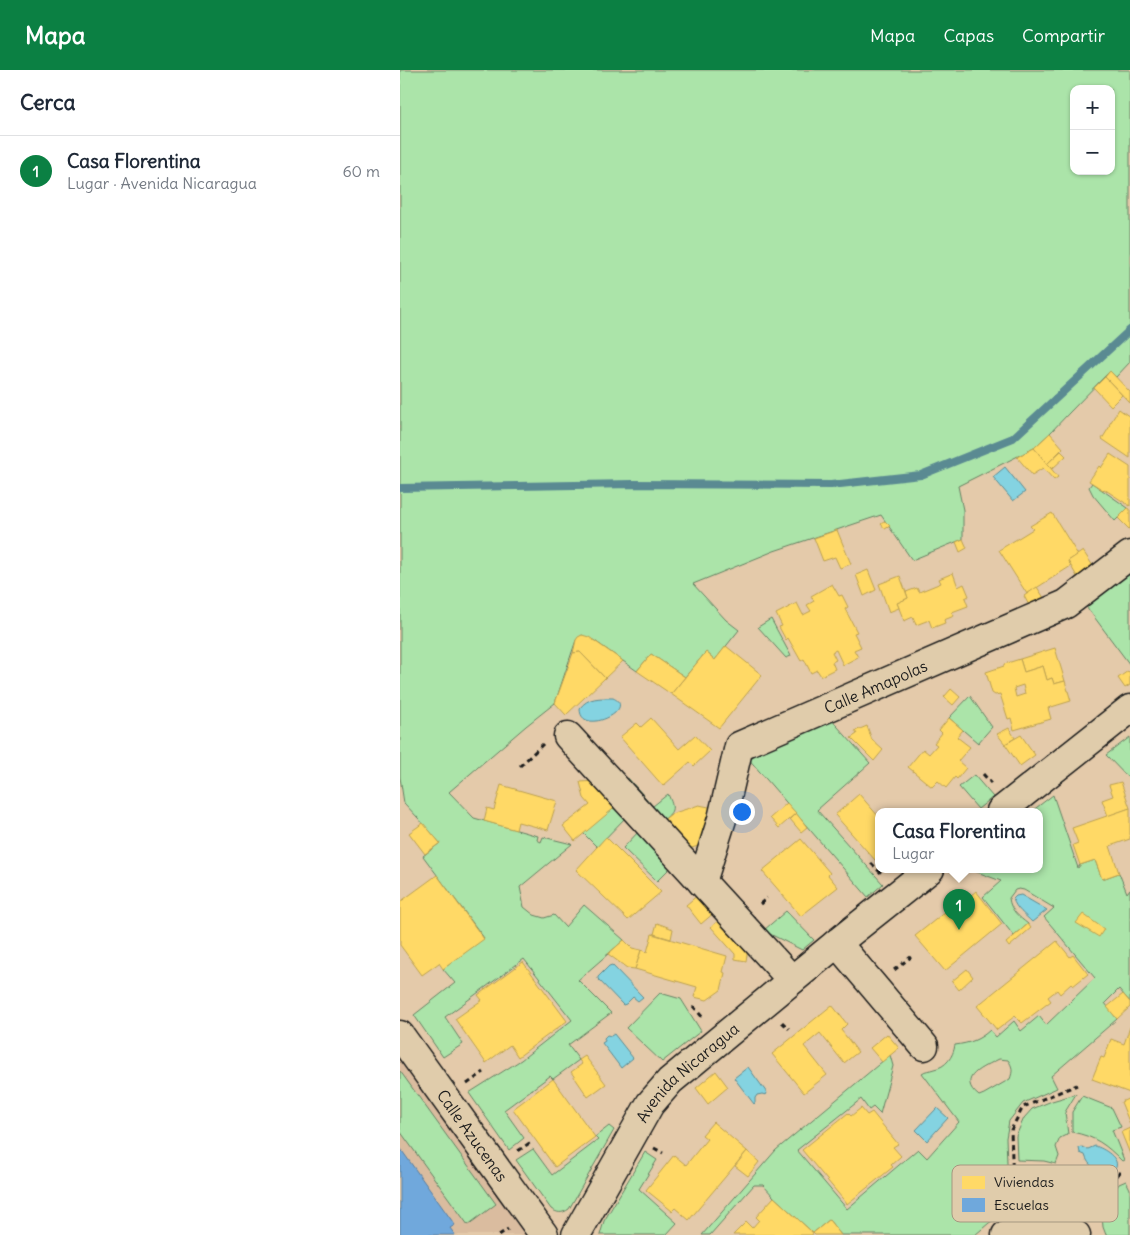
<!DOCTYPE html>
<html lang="es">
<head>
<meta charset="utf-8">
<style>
	body { margin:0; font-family:Delius,sans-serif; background:#f2f2f3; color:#1f2937 }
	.controls { position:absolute; right:15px; top:15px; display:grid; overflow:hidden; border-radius:10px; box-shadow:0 1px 4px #0004 }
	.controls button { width:45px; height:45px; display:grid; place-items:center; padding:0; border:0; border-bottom:1px solid #e0e1e3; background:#fff; color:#1f2937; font:25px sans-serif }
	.you { position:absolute; left:341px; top:741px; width:18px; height:18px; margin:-12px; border:4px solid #fff; border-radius:50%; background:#1a73e8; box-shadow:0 0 0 8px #1a73e833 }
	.badge { display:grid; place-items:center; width:32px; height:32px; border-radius:50%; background:#0b8043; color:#fff; font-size:16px; font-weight:700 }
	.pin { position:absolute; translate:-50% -41px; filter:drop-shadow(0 1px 2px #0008) }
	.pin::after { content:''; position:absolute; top:26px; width:18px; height:15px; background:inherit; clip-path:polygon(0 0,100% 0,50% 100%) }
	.popup { position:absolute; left:475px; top:738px; width:168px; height:65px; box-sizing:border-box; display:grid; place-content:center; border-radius:10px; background:#fff; filter:drop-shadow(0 1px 4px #0005); font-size:16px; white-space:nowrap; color:#747a83 }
	.popup b { font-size:19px; color:#1f2937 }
	.popup::after { content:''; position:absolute; left:50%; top:100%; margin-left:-10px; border:10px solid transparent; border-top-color:#fff }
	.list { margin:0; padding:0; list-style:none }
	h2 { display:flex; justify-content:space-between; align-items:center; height:65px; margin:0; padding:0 20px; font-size:21px }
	h2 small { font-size:16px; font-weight:400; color:#747a83 }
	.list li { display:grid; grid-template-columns:32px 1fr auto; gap:15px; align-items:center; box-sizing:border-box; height:70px; padding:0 20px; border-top:1px solid #e0e1e3 }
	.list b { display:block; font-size:19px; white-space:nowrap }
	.list p { margin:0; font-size:16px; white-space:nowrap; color:#747a83 }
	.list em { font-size:16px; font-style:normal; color:#747a83 }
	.map { position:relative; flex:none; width:730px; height:1165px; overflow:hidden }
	header { display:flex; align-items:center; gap:30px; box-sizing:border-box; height:70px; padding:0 25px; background:#0b8043; color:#fff }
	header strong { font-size:24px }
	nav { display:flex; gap:28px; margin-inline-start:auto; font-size:18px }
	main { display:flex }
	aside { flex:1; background:#fff }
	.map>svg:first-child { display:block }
	.built { fill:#dabc9f }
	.green { fill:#abe4a9; stroke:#648062; fill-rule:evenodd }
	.water { fill:#84d3e1; stroke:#5a8a92 }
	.homes { fill:#ffd966; stroke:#bba050; fill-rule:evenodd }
	.schools { fill:#6fa8dc; stroke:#567ea2 }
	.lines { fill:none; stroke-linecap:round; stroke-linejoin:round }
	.stream { stroke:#5a8a92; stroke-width:8 }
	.street-casing { stroke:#1c1c1c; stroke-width:31 }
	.path { stroke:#1c1c1c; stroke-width:3; stroke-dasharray:5 4; stroke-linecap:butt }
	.street { stroke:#e0ccab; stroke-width:28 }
	.labels { text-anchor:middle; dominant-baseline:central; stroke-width:5; stroke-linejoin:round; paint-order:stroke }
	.street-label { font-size:16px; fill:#1c1c1c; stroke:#e0ccab }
	.key { fill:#e0ccab; stroke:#a59780; stroke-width:1 }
	.key-label { font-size:14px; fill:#1c1c1c }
</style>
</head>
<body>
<header>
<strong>Mapa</strong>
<nav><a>Mapa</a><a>Capas</a><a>Compartir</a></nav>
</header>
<main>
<aside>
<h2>Cerca<small></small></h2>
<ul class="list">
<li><span class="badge">1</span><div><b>Casa Florentina</b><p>Lugar · Avenida Nicaragua</p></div><em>60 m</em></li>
</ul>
</aside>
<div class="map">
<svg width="730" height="1165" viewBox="0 0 730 1165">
	<rect width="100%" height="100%" fill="#e4caaa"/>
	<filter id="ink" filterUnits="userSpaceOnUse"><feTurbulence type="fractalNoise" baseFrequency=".02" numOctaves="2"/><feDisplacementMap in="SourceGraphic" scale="10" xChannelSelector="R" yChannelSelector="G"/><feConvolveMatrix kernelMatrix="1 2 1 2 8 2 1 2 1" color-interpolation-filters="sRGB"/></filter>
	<g filter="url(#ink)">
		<!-- built -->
		<polygon class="built" points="0,985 127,1165 0,1165"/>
		<!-- green -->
		<g class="green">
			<path d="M0,0H730V292L716,307L710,301L669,343L650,363L634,378L558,416L563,440V469L512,490L481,445L374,481L293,514L326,550L339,560L315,590L306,582L285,607L251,584L237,601L195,571L182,565L176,570L155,633L126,656L49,722L74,748L138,766L137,770L141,772L143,767L172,774L120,817L124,837L134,845L144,848L154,845L165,857L184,835L224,870L178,910L211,943L168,975L179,990L153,1009L150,1006L104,1040L124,1068L109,1080L69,1023L121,990L172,950L124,889L45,947L63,974L43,987L14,945L55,913L43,899L84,868L23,786L40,773L18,748L4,733L0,707ZM674,19H711V101H674Z"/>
			<polygon points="692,413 728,438 715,451 693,425 689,417"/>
			<polygon points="730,497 730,595 686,536"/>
			<polygon points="371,549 391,586 386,588 358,557"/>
			<polygon points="570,626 592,657 578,673 549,648"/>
			<polygon points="429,647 470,693 417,740 483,814 468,827 347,687"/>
			<polygon points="730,667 730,710 706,685"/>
			<polygon points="574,705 593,727 578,739 559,717"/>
			<path d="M228,708L253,736L268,724C275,740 274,741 261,752L224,711Z"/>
			<path d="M653,725L678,798L680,795L695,790L702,809L719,803L727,823L730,819V932L719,919L705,933L717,949L651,1006L657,1018L623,1033L609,1051L606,1068L608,1117L607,1135L598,1147L589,1153L575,1165H441L429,1150L413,1163L374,1127L363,1115H354L310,1165H302L376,1080L490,985L493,996L480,1044L473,1037L469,1040L461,1029L397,1080L447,1139L518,1079L527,1088L559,1052L522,1003C526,1000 529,1001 534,999C546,997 553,987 555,975C570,973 579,970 590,960L596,967L614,951L621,961L639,946L646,955L695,908L644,847L654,838L624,820L619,819L615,820L609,828C610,840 619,847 628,854L614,866L583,827L601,811L569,799H639V741H632ZM599,989L608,990C613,997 613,1001 610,1009L584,1024L579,1026C555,1007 584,997 599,989Z"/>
			<polygon points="219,734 228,745 197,777 183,763"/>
			<polygon points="241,759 273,795 257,811 223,778"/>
			<polygon points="386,841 414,870 402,880 366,862 364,860"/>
			<polygon points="260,923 281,929 301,961 262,992 226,958"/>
			<polygon points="0,1001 96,1134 68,1155 0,1061"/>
			<polygon points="676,1024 665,1042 668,1064 660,1068 656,1077 659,1086 656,1094 644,1091 617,1090 616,1066 624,1048 632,1039 652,1031"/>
			<path d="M682,1026L712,1038L721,1057L712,1060L724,1090L722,1091C705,1074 696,1067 672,1062V1042Z"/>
			<path d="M209,1056L214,1060L169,1139C162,1144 157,1143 151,1139L116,1090L133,1079L152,1105L198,1070L195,1067Z"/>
			<polygon points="245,1082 257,1090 239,1119 277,1153 266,1165 200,1165 204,1151"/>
			<polygon points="726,1111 730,1119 730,1165 706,1165 703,1157 702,1145 709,1127 719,1114"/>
		</g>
		<!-- water -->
		<g class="water">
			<polygon points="605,397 625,422 613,431 593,407"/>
			<path d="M213,628C239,639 179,668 180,638C188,627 200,628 213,628Z"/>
			<path d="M621,825L647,840L632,852C625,845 616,839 613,829L616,826Z"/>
			<polygon points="212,895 243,927 238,931 233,927 226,934 223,935 198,909 198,907 209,896"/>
			<polygon points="214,964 233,988 221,998 202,973 205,971 204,968 207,965 211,966"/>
			<polygon points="348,997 367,1023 366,1025 362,1024 357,1025 355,1028 355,1033 354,1034 334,1008"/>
			<polygon points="537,1038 548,1048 527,1071 516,1060"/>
			<path d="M695,1076C703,1078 722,1089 715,1099C715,1099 709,1104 709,1104C698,1103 688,1096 685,1085L680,1083L679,1078L682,1077L688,1079Z"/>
		</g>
		<!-- homes -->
		<g class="homes">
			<polygon points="710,301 730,322 730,333 705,307"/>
			<polygon points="705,307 722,325 711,336 694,318"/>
			<polygon points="719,339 730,347 730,388 702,369 710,356 709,355"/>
			<polygon points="650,363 663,378 647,394 634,378"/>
			<polygon points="634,378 658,407 654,410 643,398 632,405 617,387"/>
			<polygon points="661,381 666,386 652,399 647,394"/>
			<polygon points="710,384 730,397 730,436 704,419 703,420 689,411 699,396 701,398"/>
			<polygon points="728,438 730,439 730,460 718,448"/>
			<polygon points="652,443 678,485 668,491 671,496 627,524 599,480 633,459 630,456"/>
			<polygon points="485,451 490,456 485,459 481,454"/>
			<polygon points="437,460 451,494 440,498 435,487 423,491 414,468"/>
			<polygon points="563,469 567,478 560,482 556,472"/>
			<polygon points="683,481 695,499 679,510 668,491"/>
			<polygon points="468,500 476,520 464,526 456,505"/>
			<polygon points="553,503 558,517 564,514 569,526 565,528 568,536 552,542 554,546 544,550 545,553 532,558 529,550 516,555 513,547 504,551 497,533 508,528 506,522 517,518 519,522 541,513 539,509"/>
			<polygon points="500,506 508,528 497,533 499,538 489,542 479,514"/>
			<polygon points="432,514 439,526 442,525 448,537 445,539 457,562 454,563 461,577 454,580 458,587 443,595 436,580 432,582 436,590 432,592 435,599 421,606 417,600 411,603 404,589 401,591 388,568 386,570 379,557 382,556 376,544 397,533 403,545 411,541 407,535 414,531 411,526"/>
			<polygon points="637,517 646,531 631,539 624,526"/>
			<polygon points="182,565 189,567 223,591 205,608 180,582 173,583 176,570 178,567"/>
			<polygon points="326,576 362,605 319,658 271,624 306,582 315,590"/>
			<polygon points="655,578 665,611 654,614 652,608 647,610 643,596 624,602 620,589"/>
			<polygon points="180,582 205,608 166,645 155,633 173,583"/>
			<polygon points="251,584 285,607 271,624 237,601"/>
			<path d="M620,589L624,602L643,596L647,610L652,608L654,614L665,611L671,631L648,638L651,649L614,660L611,648L608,649L600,624L595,625L592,623L586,602L604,596V594ZM623,615L625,624L616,627L614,618Z"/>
			<polygon points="728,601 730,603 730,615 725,618 718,608"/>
			<polygon points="551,619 560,627 553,635 544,627"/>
			<polygon points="251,648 279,679 295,665 310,681 294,696 290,692 263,716 220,667 237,653 241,657"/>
			<polygon points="549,648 563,660 557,667 570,677 558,691 566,698 557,709 555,707 546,718 538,711 532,717 508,697 523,679 529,684 537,675 534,673 542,663 539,660"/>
			<polygon points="467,656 472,670 483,680 474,691 451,668 457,664 455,661"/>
			<polygon points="609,658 615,668 605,674 597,664"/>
			<polygon points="621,665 635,685 620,696 605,674"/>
			<polygon points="198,711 219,734 175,771 163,756 190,735 184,728 180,712"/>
			<polygon points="721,712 730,738 708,746 702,730 713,726 709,715"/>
			<polygon points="101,715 157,731 148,760 118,752 116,760 84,751 87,738 94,740"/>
			<polygon points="459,724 479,747 479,789 478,788 475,790 435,745"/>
			<polygon points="387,733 396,743 379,758 370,748"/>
			<polygon points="299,735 314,738 305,774 285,780 261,752 271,744"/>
			<polygon points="730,738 730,769 710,776 719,803 702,809 695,790 680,795 673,775 678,773 672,758"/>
			<polygon points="396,743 407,757 401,762 390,749"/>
			<polygon points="23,753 40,773 25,784 9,763"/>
			<polygon points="206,767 261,822 228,850 176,800"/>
			<polygon points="401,769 430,803 428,805 438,817 401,846 362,801"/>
			<polygon points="37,805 84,869 43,899 39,893 22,905 0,875 0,832"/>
			<polygon points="576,821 602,854 545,901 515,866 545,842 550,848 565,835 563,832"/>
			<polygon points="299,824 315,842 301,854 286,835"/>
			<polygon points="683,844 704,859 699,867 676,853"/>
			<polygon points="321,848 348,879 346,891 335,889 335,884 311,857"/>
			<polygon points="257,853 273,859 271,869 254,864"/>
			<polygon points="628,854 631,858 609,877 606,873"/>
			<polygon points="252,864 327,886 323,902 325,903 321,920 307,930 294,927 297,917 235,899 241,880 247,882"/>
			<polygon points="224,870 232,878 241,880 235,899 227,898 208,884"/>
			<polygon points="657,871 670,887 673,885 688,904 673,916 671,914 660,924 657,920 648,927 651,931 622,953 615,946 597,960 577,936"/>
			<polygon points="123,892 167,951 118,987 110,975 86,993 55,949 82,930 78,925"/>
			<polygon points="567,899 573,907 559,920 552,911"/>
			<polygon points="723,924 730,932 730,937 717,949 707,937"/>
			<polygon points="432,935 447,954 441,960 458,982 444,993 420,963 404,976 427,1005 404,1023 372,984"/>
			<polygon points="730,957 730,1023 692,1009 701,987 704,988 711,969 724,974"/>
			<polygon points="487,964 499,978 482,992 470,978"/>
			<polygon points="185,986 206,1014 188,1027 171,1002 182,994 179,990"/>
			<polygon points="316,1001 328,1017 308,1034 296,1018"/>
			<polygon points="153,1009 195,1067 155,1097 113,1039"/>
			<polygon points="730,1028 730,1054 721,1032"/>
			<polygon points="461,1038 467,1045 472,1042 498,1074 493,1077 501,1086 491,1095 493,1097 447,1134 402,1080 448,1043 451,1046"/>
			<polygon points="313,1052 347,1081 289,1150 275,1138 272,1141 246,1120 274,1085 286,1095 307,1069 302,1065"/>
			<polygon points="730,1058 730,1084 721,1062"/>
			<polygon points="347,1081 359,1092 348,1106 335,1096"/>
			<polygon points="374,1127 413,1163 412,1165 333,1165 346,1152 352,1158 359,1150 356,1147"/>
			<polygon points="429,1150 441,1165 415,1165 413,1163"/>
		</g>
		<!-- schools -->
		<polygon class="schools" points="0,1078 55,1155 50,1158 55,1165 0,1165"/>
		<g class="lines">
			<!-- stream -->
			<polyline class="stream" points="0,418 233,414 431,415 521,405 613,368 730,260"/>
			<defs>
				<g id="street">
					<polyline points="168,666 392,910"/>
					<polyline points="601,741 730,639"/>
					<path id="s1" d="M302,812L322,749L339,676L666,534L730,485"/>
					<polyline points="437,873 524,976"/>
					<path id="s2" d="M0,965L144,1165"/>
					<path id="s3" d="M176,1165L250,1034L270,1011L437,873L530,799"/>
					<path d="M606,1165C617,1156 635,1153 649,1155C657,1157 665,1160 672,1163L676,1165"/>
				</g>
			</defs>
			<!-- street casing -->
			<use href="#street" class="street-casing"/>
			<!-- path -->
			<g class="path">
				<polyline points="120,696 143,674"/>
				<polyline points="583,704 591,713"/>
				<polyline points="471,793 481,803"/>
				<polyline points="360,834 367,828"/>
				<polyline points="494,900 511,887"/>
				<polyline points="293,936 304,949"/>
				<polyline points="382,952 389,959"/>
				<polyline points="67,1014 84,1002"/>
				<polyline points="254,1078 263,1083"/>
				<polyline points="118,1081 131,1072"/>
				<polyline points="611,1132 613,1117 611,1060 623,1037 677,1015"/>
				<polyline points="693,1144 709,1116 720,1102"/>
				<polyline points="99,1165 108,1159"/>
			</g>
			<!-- street -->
			<use href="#street" class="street"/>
		</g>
	</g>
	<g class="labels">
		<!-- street labels -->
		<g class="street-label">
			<text stroke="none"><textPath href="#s1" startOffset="290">Calle Amapolas</textPath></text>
			<text stroke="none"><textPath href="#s3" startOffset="199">Avenida Nicaragua</textPath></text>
			<text stroke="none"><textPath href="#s2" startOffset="124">Calle Azucenas</textPath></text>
		</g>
	</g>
	<!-- legend -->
	<rect x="552" y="1095" width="166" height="57" rx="8" class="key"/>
	<rect x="562" y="1106" width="23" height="13" fill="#ffd966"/>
	<rect x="562" y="1128" width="23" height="14" fill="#6fa8dc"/>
	<g class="key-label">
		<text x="594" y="1117">Viviendas</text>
		<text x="594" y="1140">Escuelas</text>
	</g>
</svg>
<div class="controls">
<button>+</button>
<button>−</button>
</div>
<div class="you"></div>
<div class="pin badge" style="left:559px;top:860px">1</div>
<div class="popup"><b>Casa Florentina</b>Lugar</div>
</div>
</main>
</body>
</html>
